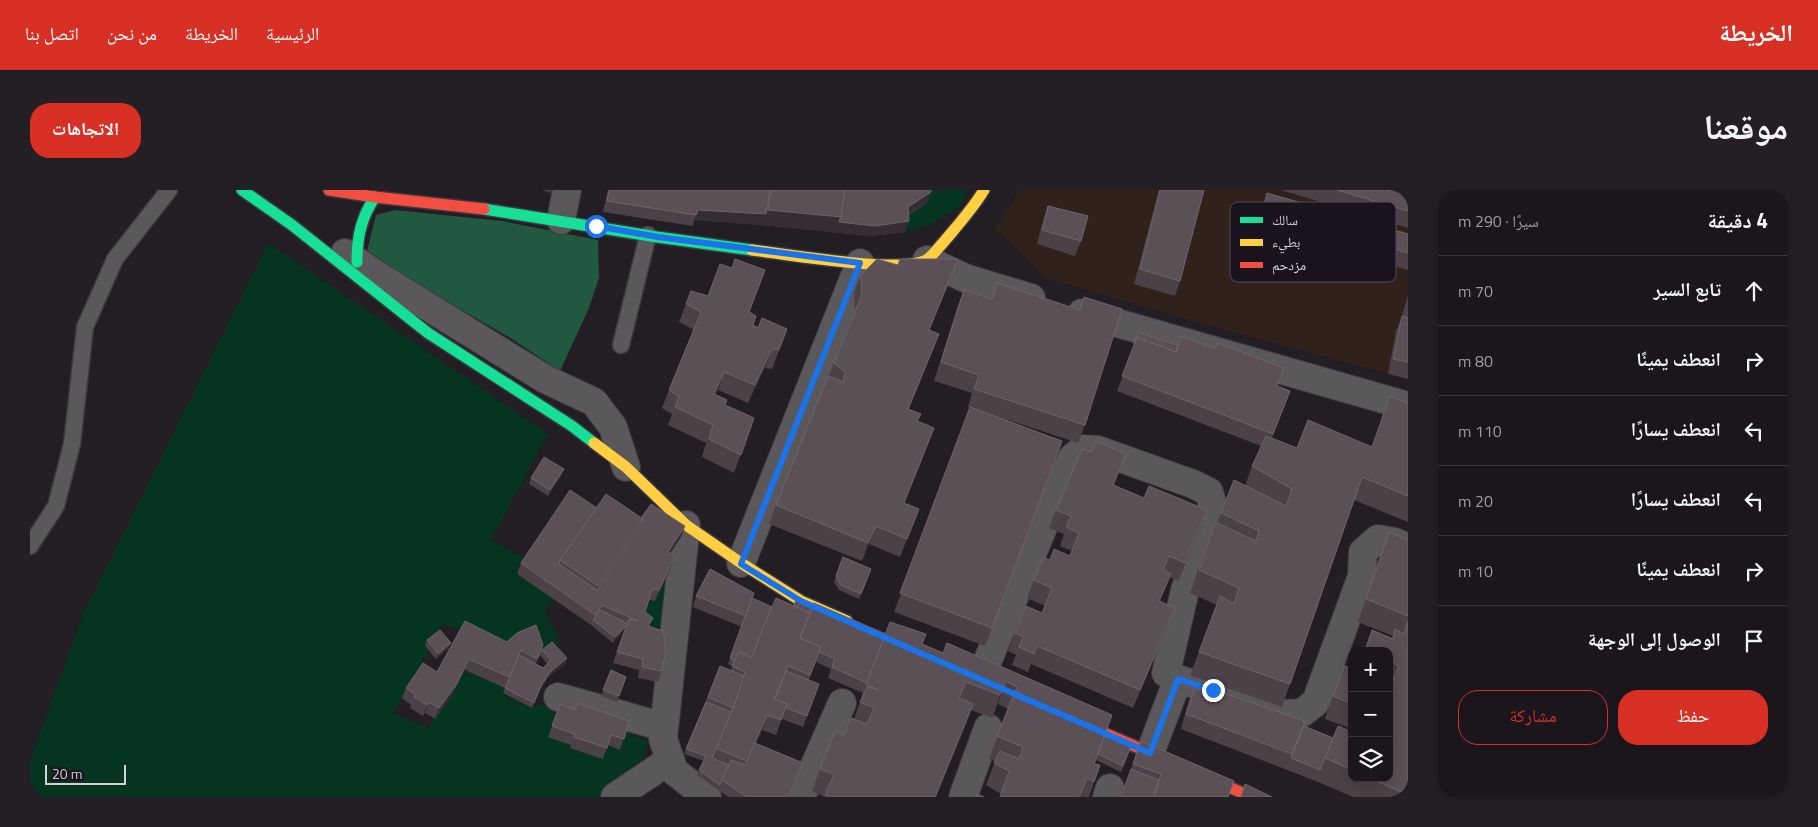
<!DOCTYPE html>
<html lang="ar">
<head>
<meta charset="utf-8">
<style>
	body { margin:0; font-family:"Titillium Web","Noto Naskh Arabic",sans-serif; background:#231f24; color:#f1f3f6; direction:rtl }
	.controls { position:absolute; right:15px; bottom:15px; display:grid; overflow:hidden; border-radius:10px; box-shadow:0 2px 12px #0003 }
	.controls button { width:45px; height:45px; display:grid; place-items:center; padding:0; border:0; border-bottom:1px solid #38353a; background:#1a161b; color:#f1f3f6; font:25px sans-serif }
	.scale { position:absolute; left:15px; bottom:12px; width:81px; box-sizing:border-box; padding-left:5px; border:2px solid #d5cfd7; border-top:0; font-size:14px; line-height:18px; white-space:nowrap; color:#d5cfd7; -webkit-text-stroke:4px #1a121d; paint-order:stroke }
	.stop { position:absolute; width:15px; height:15px; margin:-11px; border:4px solid #1a73e8; border-radius:50%; background:#fff }
	.stop.end { background:#1a73e8; border-color:#fff; box-shadow:0 1px 5px #0008 }
	.list { margin:0; padding:0; list-style:none }
	h2 { display:flex; justify-content:space-between; align-items:center; height:65px; margin:0; padding:0 20px; font-size:21px }
	h2 small { font-size:16px; font-weight:400; color:#9f9fa3 }
	.list li { display:grid; grid-template-columns:32px 1fr auto; gap:15px; align-items:center; box-sizing:border-box; height:70px; padding:0 20px; border-top:1px solid #38353a }
	.list b { display:block; font-size:19px; white-space:nowrap }
	.list em { font-size:16px; font-style:normal; color:#9f9fa3 }
	.actions { display:flex; gap:10px; padding:15px 20px }
	.actions a { flex:1; padding:11px 0; border:1px solid #d93025; border-radius:20px; text-align:center; font-size:18px; color:#d93025 }
	.actions .main { background:#d93025; color:#fff }
	.icon { flex:none; width:28px; height:28px; fill:none; stroke:currentColor; stroke-width:2; stroke-linecap:round; stroke-linejoin:round }
	.map { position:relative; flex:none; width:1378px; height:607px; overflow:hidden; direction:ltr; border-radius:20px }
	header { display:flex; align-items:center; gap:30px; box-sizing:border-box; height:70px; padding:0 25px; background:#d93025; color:#fff }
	header strong { font-size:24px }
	nav { display:flex; gap:28px; margin-inline-start:auto; font-size:18px }
	.intro { display:flex; align-items:center; justify-content:space-between; box-sizing:border-box; height:120px; padding:0 30px }
	h1 { margin:0; font-size:35px }
	.button { padding:12px 22px; border-radius:20px; background:#d93025; color:#fff; font-size:18px; font-weight:700 }
	main { display:flex; gap:30px; padding:0 30px }
	aside { flex:1; background:#1a161b; border-radius:20px; box-shadow:0 2px 12px #0003 }
	.map>svg:first-child { display:block }
	.education { fill:#31211b }
	.green { fill:#053421 }
	.forest { fill:#20593f }
	.lines { fill:none; stroke-linecap:round; stroke-linejoin:round }
	.lane-casing { stroke:#3c383d; stroke-width:19 }
	.street-casing { stroke:#3c383d; stroke-width:30 }
	.fast-casing { stroke:#3c383d; stroke-width:14 }
	.slow-casing { stroke:#3c383d; stroke-width:14 }
	.jam-casing { stroke:#3c383d; stroke-width:14 }
	.lane { stroke:#5b585c; stroke-width:16 }
	.street { stroke:#5b585c; stroke-width:28 }
	.fast { stroke:#16e098; stroke-width:11 }
	.slow { stroke:#ffcf43; stroke-width:11 }
	.jam { stroke:#f24e42; stroke-width:11 }
	.wall { fill:#4d4148; fill-rule:evenodd }
	.shaded-wall { fill:#362c33 }
	.building { fill:#5c5057; stroke:#6f646b }
	.route { stroke:#1a73e8; stroke-width:6 }
	.key { fill:#1a121d; stroke:#524b55; stroke-width:1 }
	.key-label { font-size:14px; fill:#d5cfd7 }
</style>
</head>
<body>
<header>
<strong>الخريطة</strong>
<nav><a>الرئيسية</a><a>الخريطة</a><a>من نحن</a><a>اتصل بنا</a></nav>
</header>
<div class="intro"><h1>موقعنا</h1><a class="button">الاتجاهات</a></div>
<main>
<aside>
<h2>4 دقيقة<small>سيرًا · 290 m</small></h2>
<ul class="list">
<li><svg class="icon" aria-label="ahead" viewBox="0 0 24 24"><path d="M12 20V5M6 11l6-6 6 6"/></svg><div><b>تابع السير</b></div><em>70 m</em></li>
<li><svg class="icon" aria-label="right" viewBox="0 0 24 24"><path d="M7 20v-9h11M14 6l5 5-5 5"/></svg><div><b>انعطف يمينًا</b></div><em>80 m</em></li>
<li><svg class="icon" aria-label="left" viewBox="0 0 24 24"><path d="M17 20v-9H6M10 6l-5 5 5 5"/></svg><div><b>انعطف يسارًا</b></div><em>110 m</em></li>
<li><svg class="icon" aria-label="left" viewBox="0 0 24 24"><path d="M17 20v-9H6M10 6l-5 5 5 5"/></svg><div><b>انعطف يسارًا</b></div><em>20 m</em></li>
<li><svg class="icon" aria-label="right" viewBox="0 0 24 24"><path d="M7 20v-9h11M14 6l5 5-5 5"/></svg><div><b>انعطف يمينًا</b></div><em>10 m</em></li>
<li><svg class="icon" aria-label="arrive" viewBox="0 0 24 24"><path d="M6 21V4h12l-3 4 3 4H6"/></svg><div><b>الوصول إلى الوجهة</b></div></li>
</ul>
<div class="actions"><a class="main">حفظ</a><a>مشاركة</a></div>
</aside>
<div class="map">
<svg width="1378" height="607" viewBox="0 0 1378 607">
	<rect width="100%" height="100%" fill="#231e24"/>
	<!-- education -->
	<polygon class="education" points="990,0 1378,0 1378,189 1192,139 1015,88 965,39"/>
	<!-- green -->
	<g class="green">
		<polygon points="897,0 938,0 929,17 901,34 875,42 874,27"/>
		<polygon points="238,53 518,244 461,350 497,370 487,384 523,409 515,422 522,437 527,441 527,465 520,457 510,465 473,463 414,433 363,523 398,538 422,505 435,480 475,498 473,504 502,518 511,513 526,525 518,547 541,555 541,558 573,569 578,555 596,542 618,551 610,579 580,607 0,607 0,571 53,424"/>
		<polygon points="641,377 629,451 612,430 618,410"/>
	</g>
	<!-- forest -->
	<polygon class="forest" points="365,20 472,31 568,50 569,88 559,118 530,181 482,149 336,65 346,25"/>
	<g class="lines">
		<defs>
			<g id="lane">
				<polyline points="591,155 618,45"/>
				<polyline points="0,356 26,316 42,254 55,137 85,69 139,0"/>
			</g>
			<g id="street">
				<polyline points="531,30 537,0"/>
				<polyline points="315,63 342,82 515,189 564,212 583,237 596,277"/>
				<polyline points="897,70 935,88 1001,108"/>
				<polyline points="1052,123 1378,216"/>
				<polyline points="656,335 633,549 644,581 677,607"/>
				<polyline points="711,373 830,73"/>
				<polyline points="950,489 1042,268 1053,259 1068,260 1163,294 1179,302 1183,316 1155,400 1136,483 1148,489 1254,524 1272,523 1286,512 1332,386 1333,362 1348,349 1365,352 1378,358"/>
				<polyline points="528,507 634,537"/>
				<polyline points="1120,563 1148,489"/>
				<polyline points="585,607 640,570"/>
				<polyline points="771,607 812,513"/>
				<polyline points="933,607 958,538"/>
				<polyline points="1077,607 1080,598"/>
			</g>
			<g id="fast">
				<polyline points="212,0 262,35 398,143 542,236 564,253"/>
				<polyline points="454,19 627,47 722,60"/>
				<path d="M327,72C327,47 331,28 345,7"/>
			</g>
			<g id="slow">
				<path d="M722,60C755,64 872,84 896,70C902,67 907,59 912,54C927,36 942,20 954,0"/>
				<polyline points="564,253 596,277 656,335 711,373 771,411 817,431"/>
			</g>
			<g id="jam">
				<polyline points="299,0 345,7 454,19"/>
				<polyline points="1042,529 1222,607"/>
			</g>
		</defs>
		<!-- lane casing -->
		<use href="#lane" class="lane-casing"/>
		<!-- street casing -->
		<use href="#street" class="street-casing"/>
		<!-- fast casing -->
		<use href="#fast" class="fast-casing"/>
		<!-- slow casing -->
		<use href="#slow" class="slow-casing"/>
		<!-- jam casing -->
		<use href="#jam" class="jam-casing"/>
		<!-- lane -->
		<use href="#lane" class="lane"/>
		<!-- street -->
		<use href="#street" class="street"/>
		<!-- fast -->
		<use href="#fast" class="fast"/>
		<!-- slow -->
		<use href="#slow" class="slow"/>
		<!-- jam -->
		<use href="#jam" class="jam"/>
	</g>
	<!-- wall -->
	<g class="wall">
		<polygon points="512,0 522,0 521,3"/>
		<polygon points="578,0 901,0 897,13 879,25 875,42 841,46 732,35 664,30 663,36 573,22"/>
		<polygon points="1129,0 1174,0 1150,91 1145,106 1104,94"/>
		<polygon points="1251,0 1378,0 1378,38"/>
		<polygon points="1237,3 1378,44 1378,80 1228,34 1232,18"/>
		<polygon points="1018,16 1051,51 1045,66 1007,54 1013,31"/>
		<polygon points="870,69 921,87 899,140 909,144 879,219 888,231 904,238 874,313 889,319 870,367 839,354 832,371 739,334 746,315 825,121 824,103 831,85 868,75"/>
		<polygon points="967,93 1050,120 1054,107 1055,235 1048,253 966,226 1032,251 955,456 864,422 940,218 938,217 942,203 904,191 927,118 934,100 962,109"/>
		<polygon points="661,101 719,122 726,126 723,135 728,138 757,139 742,179 735,178 718,213 688,200 686,205 695,215 724,228 704,283 672,267 676,253 638,235 642,224 632,218 639,200 664,140 649,132"/>
		<polygon points="1378,105 1378,128 1372,126"/>
		<polygon points="1372,126 1378,128 1378,189 1358,184 1366,141"/>
		<polygon points="1103,158 1247,196 1260,201 1242,248 1267,258 1342,257 1378,213 1378,332 1324,310 1252,517 1160,485 1187,415 1160,403 1185,332 1187,333 1204,290 1215,296 1222,276 1231,256 1087,201"/>
		<polygon points="534,279 532,284 518,306 499,294 501,288"/>
		<polygon points="1089,282 1084,295 1114,308 1177,320 1170,339 1148,391 1139,387 1130,412 1138,436 1103,518 1001,474 998,482 982,475 986,465 978,461 985,443 1012,423 1015,416 997,408 1004,390 1020,370 1040,366 1042,361 1030,356 1034,344 1019,338 1026,320"/>
		<polygon points="567,318 655,336 651,347 640,363 645,366 641,377 625,411 619,410 615,422 620,436 632,481 628,492 608,488 609,480 583,473 595,439 583,453 561,435 487,384 491,373"/>
		<polygon points="1359,342 1378,350 1378,607 1323,607 1286,591 1151,539 1158,514 1164,499 1274,536 1303,548 1322,542 1322,588 1359,588 1359,461 1334,461 1342,440 1362,448 1363,446 1328,432"/>
		<polygon points="813,367 841,379 829,409 809,400 804,392"/>
		<polygon points="666,406 722,408 742,417 764,416 782,418 856,444 896,444 892,454 913,463 917,453 1075,545 1101,556 1091,582 1066,570 1068,564 1064,574 1070,575 1059,607 970,607 971,604 956,595 965,571 959,569 978,519 968,514 962,528 941,520 935,537 906,607 795,607 782,601 790,579 814,545 824,529 833,503 798,488 801,479 786,472 779,490 789,494 773,537 752,529 746,545 732,540 726,553 773,573 759,607 698,607 667,585 674,571 654,564 690,476 701,480 702,476 698,474 712,437 663,417"/>
		<polygon points="397,450 419,458 406,469 395,456"/>
		<path d="M477,452L512,460L537,468L535,474L518,487L509,502L502,518L473,503L475,498L435,480L422,505L405,529L395,523L393,526L380,518L381,515L372,508L376,498L407,482ZM510,465L517,474L513,478L506,474Z"/>
		<polygon points="1314,476 1322,478 1322,539 1295,529"/>
		<polygon points="581,480 596,487 587,512 571,506"/>
		<polygon points="530,514 545,520 599,531 590,560 578,555 573,569 540,558 541,555 518,547"/>
		<polygon points="1111,551 1204,591 1091,607"/>
	</g>
	<!-- shaded-wall -->
	<g class="shaded-wall">
		<polygon points="901,2 897,13 874,27 878,17"/>
		<polygon points="668,20 736,24 738,20 879,31 875,42 841,46 732,35 664,30"/>
		<polygon points="928,69 921,87 892,158 899,140"/>
		<polygon points="909,144 902,162 872,237 878,219"/>
		<polygon points="742,159 735,178 718,213 725,195"/>
		<polygon points="694,182 688,200 677,222 684,204"/>
		<polygon points="1096,264 1089,282 1076,313 1083,295"/>
		<polygon points="534,279 532,284 518,306 520,300"/>
		<polygon points="1177,320 1170,339 1148,391 1155,373"/>
		<polygon points="613,329 608,344 563,411 568,396"/>
		<polygon points="655,336 651,347 634,373 638,362"/>
		<polygon points="846,336 839,354 832,371 838,353"/>
		<polygon points="645,366 641,377 625,411 629,400"/>
		<polygon points="1141,384 1134,402 1122,430 1129,411"/>
		<polygon points="1145,418 1138,436 1103,518 1110,500"/>
		<polygon points="598,434 596,439 583,453 585,447"/>
		<polygon points="421,453 419,458 406,469 408,464"/>
		<polygon points="537,468 535,474 518,487 509,502 502,518 511,496 520,482"/>
		<polygon points="439,469 435,480 422,505 405,529 409,518"/>
		<polygon points="976,491 968,514 962,528 970,505"/>
		<polygon points="399,512 395,523 393,526 397,515"/>
		<polygon points="943,514 935,537 906,607 905,607"/>
		<polygon points="737,525 732,540 711,586 717,571"/>
	</g>
	<!-- building -->
	<g class="building">
		<polygon points="579,0 740,0 736,24 668,20 666,25 577,11"/>
		<polygon points="741,0 815,0 811,27 738,20"/>
		<polygon points="815,0 901,0 901,2 878,17 879,31 845,36 809,32 811,27"/>
		<polygon points="1130,0 1174,0 1150,91 1110,79"/>
		<polygon points="1307,0 1378,0 1378,21"/>
		<polygon points="1237,3 1378,44 1378,63 1233,20"/>
		<polygon points="1018,16 1058,26 1051,51 1012,40"/>
		<polygon points="705,69 735,80 719,122 726,126 723,135 728,138 732,128 757,139 749,160 742,159 725,195 694,182 684,204 697,210 695,215 724,228 711,265 679,249 683,235 645,217 649,206 639,200 671,122 656,114 661,101 678,106 690,74 702,78"/>
		<polygon points="847,69 868,75 870,69 928,69 899,140 909,144 878,219 891,224 887,231 904,238 874,313 889,319 877,349 846,336 838,353 746,315 798,186 813,192 815,182 804,173 832,105 831,85"/>
		<polygon points="967,93 1050,120 1054,107 1092,119 1055,235 944,199 949,185 911,172 934,100 962,109"/>
		<polygon points="1372,126 1378,128 1378,172 1363,169"/>
		<polygon points="1108,142 1148,155 1146,162 1107,147 1104,154"/>
		<polygon points="1152,146 1185,159 1188,153 1254,178 1247,196 1260,201 1243,244 1092,186 1107,147 1146,162"/>
		<polygon points="1360,206 1378,213 1378,306 1332,287 1260,494 1169,462 1190,406 1204,414 1209,398 1169,380 1185,332 1226,351 1229,341 1191,323 1204,290 1256,316 1262,299 1222,276 1236,246 1267,258 1278,230 1342,257"/>
		<polygon points="940,217 1032,251 962,438 870,403"/>
		<polygon points="1066,251 1096,264 1083,295 1114,308 1119,296 1177,320 1155,373 1139,366 1133,380 1141,384 1129,411 1145,418 1110,500 1007,456 1004,464 989,457 993,447 985,443 996,416 1012,423 1022,398 1004,390 1013,368 1020,370 1024,359 1040,366 1049,343 1036,337 1041,326 1026,320 1052,259 1061,262"/>
		<polygon points="514,267 534,279 520,300 501,288"/>
		<polygon points="540,300 567,318 530,370 529,374 567,400 612,333 613,329 611,328 621,314 655,336 638,362 645,366 629,400 622,399 615,422 623,428 618,436 633,441 636,459 632,481 612,477 613,469 587,462 599,429 608,431 572,415 565,425 491,373"/>
		<polygon points="576,304 613,329 568,396 530,370"/>
		<polygon points="1359,342 1378,350 1378,426 1336,409"/>
		<polygon points="813,367 841,379 831,404 811,395 806,386"/>
		<polygon points="680,379 724,403 716,426 666,406"/>
		<polygon points="722,408 742,417 732,440 722,468 709,461 705,471 700,468 715,426 716,426"/>
		<polygon points="746,408 780,423 770,448 791,457 780,485 758,476 744,509 757,514 751,530 737,525 717,571 685,558 705,513 715,482 702,476 709,461 722,468 732,440"/>
		<polygon points="766,409 782,418 778,428 780,423 764,416"/>
		<polygon points="784,413 856,444 837,493 802,477 805,469 789,462 791,457 770,448"/>
		<polygon points="570,420 598,434 585,447 563,430"/>
		<polygon points="435,431 477,452 487,443 506,435 513,455 507,469 491,460 479,487 439,469 426,495 409,518 399,512 397,515 384,507 385,504 376,498 393,473 407,482"/>
		<polygon points="1378,431 1378,605 1340,588 1359,588 1359,492 1362,493 1369,476 1359,471 1359,461 1341,461 1336,458 1342,440 1363,449 1365,439 1374,444"/>
		<polygon points="860,432 896,444 892,454 913,463 917,453 1082,525 1064,574 1070,575 1064,592 1057,588 1049,607 970,607 979,581 964,573 970,561 989,569 993,557 967,546 987,497 976,491 970,505 936,492 929,508 943,514 905,607 801,607 795,605 804,584 790,579 805,541 814,545 821,528 837,534 844,518 830,512 837,497 849,500 836,495"/>
		<polygon points="410,440 421,453 408,464 397,450"/>
		<polygon points="522,452 537,468 520,482 511,496 504,513 475,498 489,465 513,478 521,470 512,460"/>
		<polygon points="690,476 714,486 703,518 678,507"/>
		<polygon points="1314,476 1322,478 1322,514 1303,506"/>
		<polygon points="581,480 596,487 589,506 573,500"/>
		<polygon points="756,481 789,494 777,526 756,518 757,514 745,509"/>
		<polygon points="1173,496 1275,531 1262,564 1156,524 1164,499 1171,501"/>
		<polygon points="676,512 701,522 682,568 699,575 690,595 669,580 676,566 656,559"/>
		<polygon points="547,513 599,531 594,549 581,545 577,558 544,547 545,544 522,536 530,514 545,520"/>
		<polygon points="1274,536 1303,548 1290,580 1261,568"/>
		<polygon points="1308,536 1322,542 1322,580 1295,568"/>
		<polygon points="1075,545 1101,556 1093,576 1068,564"/>
		<polygon points="1111,551 1204,591 1198,607 1124,607 1131,584 1103,574"/>
		<polygon points="725,553 773,573 758,607 717,607 692,590 701,570 715,575"/>
		<polygon points="1101,579 1129,590 1123,607 1091,607"/>
		<polygon points="1215,594 1242,607 1211,607"/>
		<polygon points="947,604 954,607 946,607"/>
	</g>
	<g class="lines">
		<!-- route -->
		<polyline class="route" points="566,36 628,47 830,73 711,374 771,411 1120,563 1148,489 1183,500"/>
	</g>
	<!-- legend -->
	<rect x="1200" y="12" width="166" height="80" rx="8" class="key"/>
	<rect x="1210" y="27" width="23" height="6" fill="#16e098"/>
	<rect x="1210" y="49" width="23" height="7" fill="#ffcf43"/>
	<rect x="1210" y="72" width="23" height="6" fill="#f24e42"/>
	<g class="key-label">
		<text x="1242" y="35">سالك</text>
		<text x="1242" y="57">بطيء</text>
		<text x="1242" y="80">مزدحم</text>
	</g>
</svg>
<div class="controls">
<button>+</button>
<button>−</button>
<button><svg class="icon" aria-label="layers" viewBox="0 0 24 24"><path d="M12 4l9 5-9 5-9-5zM3 14l9 5 9-5"/></svg></button>
</div>
<div class="scale">20 m</div>
<div class="stop" style="left:566px;top:36px"></div>
<div class="stop end" style="left:1183px;top:500px"></div>
</div>
</main>
</body>
</html>
